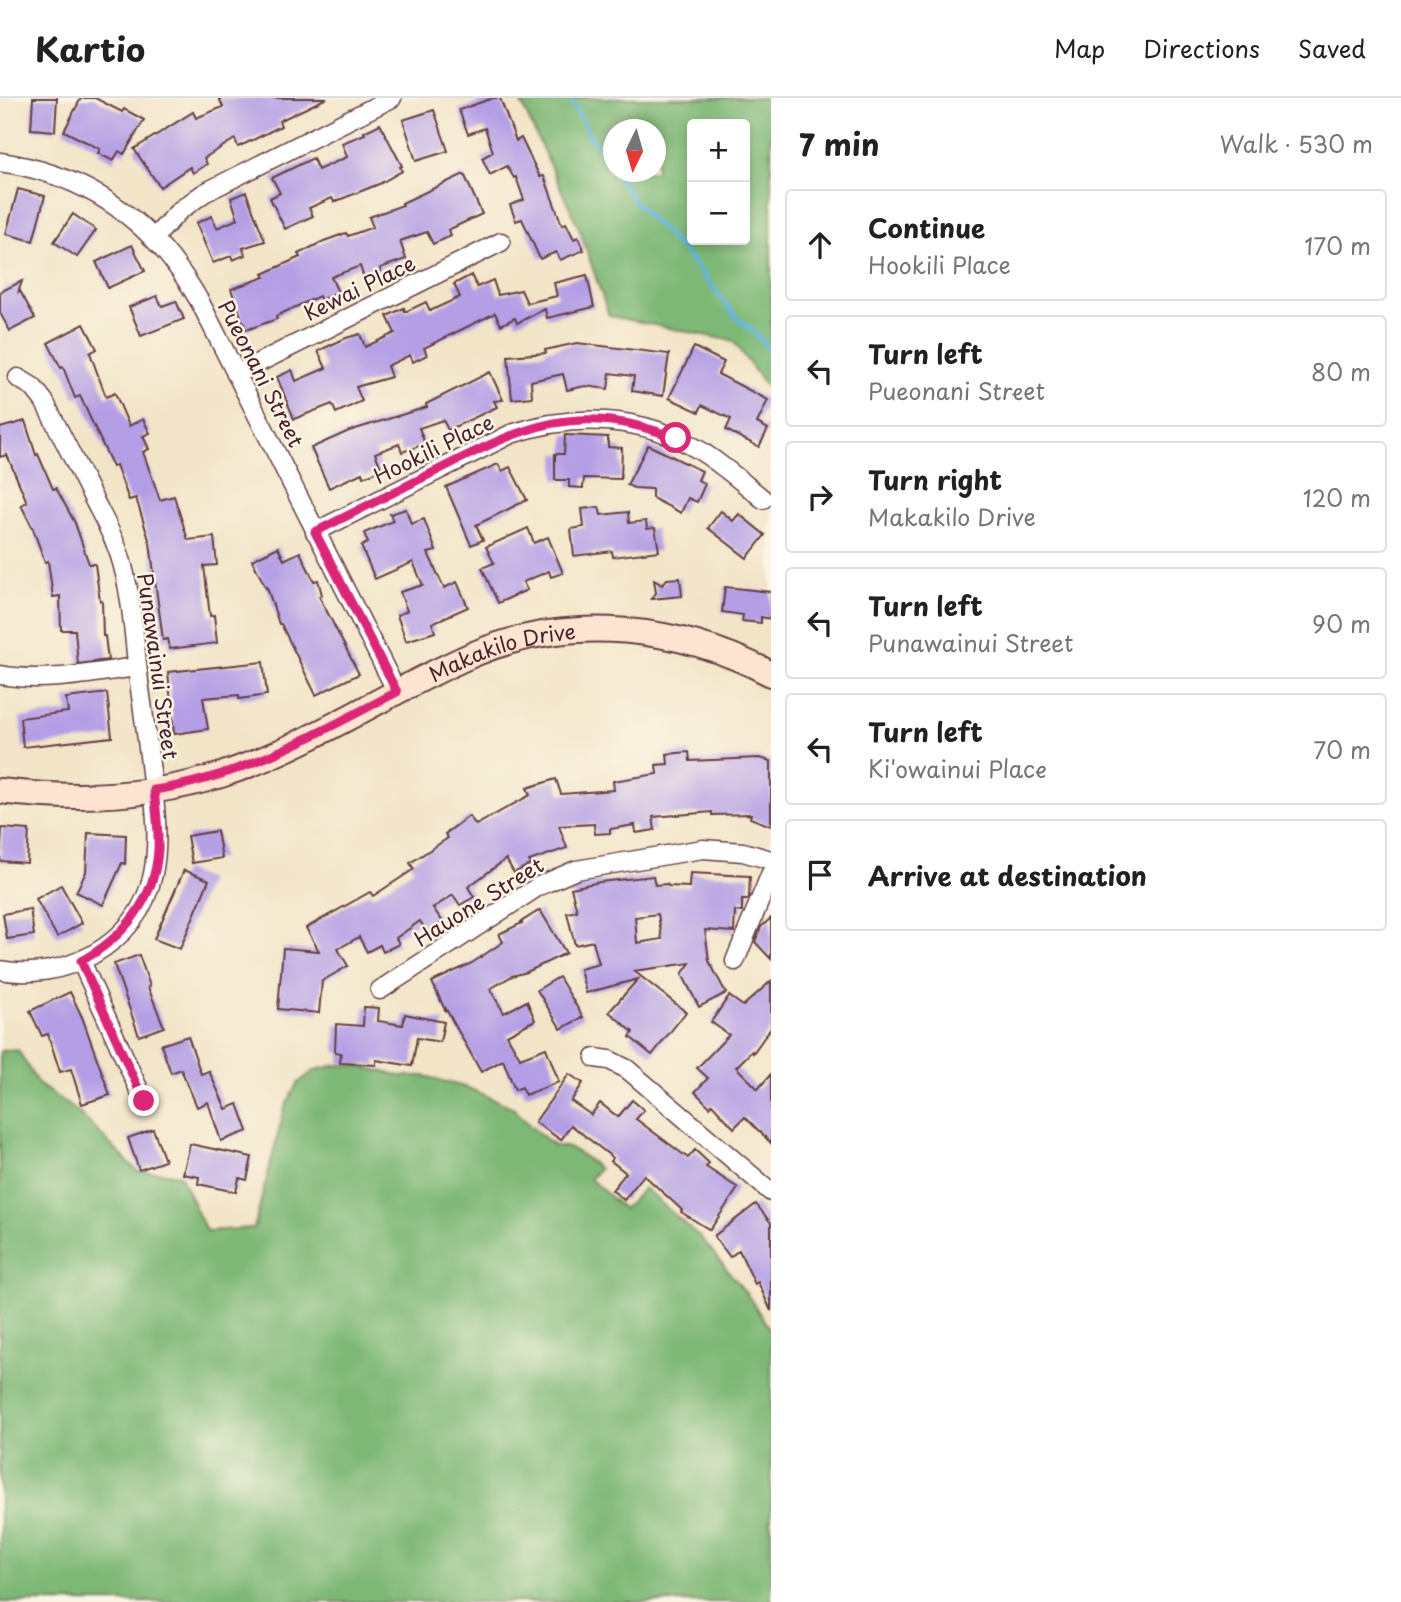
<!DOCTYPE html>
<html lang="en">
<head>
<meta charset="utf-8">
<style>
	body { margin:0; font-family:"Playpen Sans",sans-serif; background:#f2f2f2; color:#202124 }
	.controls { position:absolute; right:21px; top:21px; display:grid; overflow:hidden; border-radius:7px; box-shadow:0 4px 10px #0003 }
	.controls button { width:63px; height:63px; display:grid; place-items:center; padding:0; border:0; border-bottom:2px solid #e0e0e0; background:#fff; color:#202124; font:35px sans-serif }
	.compass { position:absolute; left:603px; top:21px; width:63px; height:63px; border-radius:50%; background:#fff; box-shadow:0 4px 10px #0003; rotate:185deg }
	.stop { position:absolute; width:21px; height:21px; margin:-16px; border:5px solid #db2777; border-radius:50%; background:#fff }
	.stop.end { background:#db2777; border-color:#fff; box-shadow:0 2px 7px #0008 }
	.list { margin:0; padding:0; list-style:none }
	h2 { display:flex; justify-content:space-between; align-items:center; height:91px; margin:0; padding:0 28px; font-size:30px }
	h2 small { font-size:23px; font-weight:400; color:#757577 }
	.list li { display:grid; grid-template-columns:46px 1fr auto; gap:21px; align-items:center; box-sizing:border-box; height:112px; margin:0 14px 14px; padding:0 14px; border:2px solid #e0e0e0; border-radius:7px }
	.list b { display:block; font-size:26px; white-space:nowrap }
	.list p { margin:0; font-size:23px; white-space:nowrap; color:#757577 }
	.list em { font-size:23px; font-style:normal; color:#757577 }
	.icon { flex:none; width:38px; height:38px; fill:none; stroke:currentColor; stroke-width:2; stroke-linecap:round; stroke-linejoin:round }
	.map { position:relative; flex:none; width:771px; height:1504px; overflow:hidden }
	header { display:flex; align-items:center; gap:42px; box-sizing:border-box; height:98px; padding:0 35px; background:#fff; border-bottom:2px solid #e0e0e0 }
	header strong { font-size:33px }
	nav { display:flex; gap:38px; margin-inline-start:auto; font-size:24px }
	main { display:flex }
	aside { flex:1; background:#fff }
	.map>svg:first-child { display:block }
	.forest { fill:#7eb876; stroke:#646c50; stroke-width:2; fill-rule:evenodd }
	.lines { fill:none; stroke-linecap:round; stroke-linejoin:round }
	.stream { stroke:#62b5de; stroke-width:4.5 }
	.building { fill:#b49ee5; fill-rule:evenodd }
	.street-casing { stroke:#633d42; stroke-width:21 }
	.secondary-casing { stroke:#633d42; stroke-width:28 }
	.street { stroke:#fff; stroke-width:18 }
	.secondary { stroke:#fde4d0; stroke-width:24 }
	.route { stroke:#db2777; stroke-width:9 }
	.labels { text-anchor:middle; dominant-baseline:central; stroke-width:5; stroke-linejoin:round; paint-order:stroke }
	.street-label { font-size:21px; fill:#4a1f2b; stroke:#fcf5e5 }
</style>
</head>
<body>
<header>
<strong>Kartio</strong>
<nav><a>Map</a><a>Directions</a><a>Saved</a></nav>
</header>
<main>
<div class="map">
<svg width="771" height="1504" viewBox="0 0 771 1504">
	<rect width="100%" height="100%" fill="#fcf5e5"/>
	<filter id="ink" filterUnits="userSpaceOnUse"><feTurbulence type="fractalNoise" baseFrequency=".0143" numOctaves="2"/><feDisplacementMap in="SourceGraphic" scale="14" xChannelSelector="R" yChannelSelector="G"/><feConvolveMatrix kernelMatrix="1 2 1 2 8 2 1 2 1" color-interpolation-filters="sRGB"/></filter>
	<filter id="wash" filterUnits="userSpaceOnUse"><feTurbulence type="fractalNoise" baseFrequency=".00686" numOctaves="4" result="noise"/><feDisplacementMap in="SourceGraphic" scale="28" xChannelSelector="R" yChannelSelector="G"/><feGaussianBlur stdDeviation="1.57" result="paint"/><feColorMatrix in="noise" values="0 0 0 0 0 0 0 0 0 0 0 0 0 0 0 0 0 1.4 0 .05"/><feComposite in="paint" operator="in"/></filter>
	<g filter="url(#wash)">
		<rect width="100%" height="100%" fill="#f2e4c7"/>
		<!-- forest -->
		<g class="forest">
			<path d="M519,0H771V295L733,243L609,218L579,130ZM745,26V142H692V26ZM614,32H656V74H614Z"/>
			<path d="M18,952L38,986L77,1013L138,1074H160L180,1077L206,1133L254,1130L285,1009L297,986L315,972L337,967L360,968L401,978H424L468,990L512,1009L529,1027L554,1048C573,1047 585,1059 599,1071L590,1081L624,1111L644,1090L703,1142L747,1196L771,1233V1504H0V953Z"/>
		</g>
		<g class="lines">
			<!-- stream -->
			<g class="stream">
				<polyline points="570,0 590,38 614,69"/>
				<polyline points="616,74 633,102 688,158 736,219 756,236 771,254"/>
			</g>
		</g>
		<g id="blocks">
			<!-- building -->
			<g class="building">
				<polygon points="33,0 57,0 55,33 31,31"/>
				<polygon points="81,0 95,0 122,14 124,11 144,22 124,56 119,53 113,63 98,55 100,51 64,33"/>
				<polygon points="219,0 327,0 279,23 281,28 255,41 238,49 235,41 204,60 207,66 193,75 190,69 160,89 134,51 193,14 196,20 223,9"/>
				<polygon points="493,0 500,0 516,43 521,40 540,79 544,78 562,127 566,125 574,141 578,139 584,152 560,162 556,154 540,161 522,121 516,123 510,107 524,102 516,79 514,80 507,68 490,77 482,60 493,54 485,30 468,36 459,12"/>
				<polygon points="434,12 448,53 416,63 403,22"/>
				<polygon points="380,26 402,68 400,69 402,73 379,86 334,104 332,100 309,110 313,118 285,131 270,100 280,95 272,80 313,60 318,72 347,59 342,45 365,36 364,34"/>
				<polygon points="464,76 482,116 448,132 451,138 433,146 427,134 400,143 406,161 380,170 381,173 364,180 360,168 331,179 338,194 321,202 319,198 276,218 277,221 246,232 231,191 265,179 263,176 300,159 298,156 324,143 346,135 348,138 373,129 369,119 403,107 402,105"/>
				<polygon points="18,91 45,98 33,143 6,136"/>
				<polygon points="246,94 265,143 243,150 245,157 233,162 231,158 213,165 196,125 212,118 217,130 238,121 231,100"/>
				<polygon points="73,116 96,132 77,159 54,144"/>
				<polygon points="132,147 145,173 108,190 96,164"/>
				<polygon points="471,177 477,189 493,182 498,197 521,192 527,205 557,198 554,185 587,177 594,209 547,220 545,211 517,225 515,220 501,227 495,215 424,250 427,257 413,264 410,257 387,268 391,279 356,289 362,303 336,315 332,306 294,321 277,279 292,272 296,283 326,270 318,253 346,240 360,236 365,249 395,235 387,218 404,210 405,214 426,204 430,213 460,199 454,186"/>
				<polygon points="22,183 18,195 20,193 35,220 10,233 0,215 0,194"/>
				<polygon points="157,198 162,208 176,203 184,221 141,238 129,209"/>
				<polygon points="84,226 97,251 90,255 106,299 115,295 129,328 143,321 150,335 143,338 149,351 143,354 160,402 174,398 188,442 214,439 217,467 204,468 210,518 214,517 217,545 170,551 168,541 163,542 150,445 136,400 129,402 116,367 113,369 80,298 75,300 63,269 61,270 48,245"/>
				<polygon points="577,245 669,256 663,298 632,293 634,278 610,275 608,291 585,288 567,292 563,276 531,283 532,299 512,301 508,258 546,255 545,252"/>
				<polygon points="694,249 724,264 718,276 768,302 757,325 768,331 759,349 726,332 731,321 702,307 699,314 669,300"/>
				<polygon points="490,274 503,302 494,303 497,309 448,332 443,322 419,330 425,346 402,354 399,346 375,355 382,372 363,379 362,375 329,390 311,350 349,333 427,309 426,306"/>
				<polygon points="25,323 36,357 38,356 53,391 56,390 75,425 89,466 95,466 100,503 102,503 103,538 105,538 108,562 78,566 75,532 61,532 60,498 53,499 48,463 45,464 33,431 21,407 27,404 7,357 0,359 0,330"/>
				<polygon points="565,337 608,339 608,349 622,350 621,381 584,380 583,390 569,389 569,382 555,382 555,356 564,356"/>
				<polygon points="648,347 702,373 698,382 705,386 697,404 688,400 681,415 652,400 652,391 634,390 627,387"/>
				<polygon points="498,366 502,373 510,369 527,402 476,427 483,442 471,447 446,389"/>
				<polygon points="599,409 601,417 628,414 629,425 646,423 647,431 655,430 659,453 613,459 612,453 574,458 571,431 584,429 582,411"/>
				<polygon points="406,411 411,426 424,421 436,453 428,455 444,490 457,484 468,509 432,525 435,534 406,543 397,517 407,513 400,494 423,487 413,464 375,481 361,448 368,445 364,435 393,423 390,416"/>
				<polygon points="721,413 733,423 739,416 765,437 747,460 708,430"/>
				<polygon points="528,430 534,445 548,439 563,475 551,479 549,473 523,484 527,492 498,505 482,470 494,465 486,449"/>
				<polygon points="278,449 284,462 300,454 314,483 318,482 322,497 319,498 359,576 316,597 281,526 279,526 267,489 266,490 252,462"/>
				<polygon points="680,480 682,498 651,501 656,495 654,482 662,487 667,481"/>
				<polygon points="725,489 771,494 771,521 761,519 761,525 742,523 743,517 722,514"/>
				<polygon points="263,564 267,597 239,601 239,597 203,600 208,631 174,636 168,574"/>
				<polygon points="107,595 112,639 23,649 20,620 68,614 66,600"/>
				<polygon points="689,654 690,663 759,660 771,663 771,728 750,720 751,716 712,717 712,714 653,719 655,732 636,735 635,727 610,731 610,735 595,736 594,726 559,728 567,750 529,763 531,766 514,775 506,761 468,789 474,799 460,807 453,797 433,810 443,824 427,834 420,823 396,840 399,846 383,854 380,847 367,854 359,839 338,851 348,868 322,883 319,915 278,911 283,850 319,853 306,830 370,794 373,798 414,771 410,765 448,740 445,736 469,718 476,727 530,697 527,690 556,681 561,696 614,692 613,683 657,676 656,667 668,666 667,656"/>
				<polygon points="2,730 29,732 27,765 0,763"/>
				<polygon points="217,733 222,760 192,765 187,738"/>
				<polygon points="88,735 126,737 125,766 122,765 103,807 76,794 86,774"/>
				<polygon points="184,772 209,782 180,851 154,841"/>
				<path d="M690,775L750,778L749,800L747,802H742V814L735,813L734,834L705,832L709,863L726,895L699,909L682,876L690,865L634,873L686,914L652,957L630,939L633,934L609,914L638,881L586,895L580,871L599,866L593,843L575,847L567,815L577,813L571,790L600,784L653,778L655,787L667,786L668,788L689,789ZM658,816L662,841L637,845L635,819Z"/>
				<polygon points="61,787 82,825 57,839 36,801"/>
				<polygon points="30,811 34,837 7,841 3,816"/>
				<polygon points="540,812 566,855 527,874 512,878 490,891 504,915 527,903 535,922 507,937 520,960 546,950 559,984 525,997 522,989 515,992 503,962 481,974 446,911 446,914 432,884 472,865 503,844 499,836 522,825 521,824"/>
				<polygon points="771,820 771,861 755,844 761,829"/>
				<polygon points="139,857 150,888 148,889 164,929 139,938 114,866"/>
				<polygon points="559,879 583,919 561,931 537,892"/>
				<polygon points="771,883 771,930 753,955 752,953 736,969 758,991 771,976 771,1045 745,1019 734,1030 712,1006 710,1009 695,994 708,980 697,970 729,937 711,924 729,898 743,908"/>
				<polygon points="70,894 82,919 110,997 82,1006 71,971 60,974 48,936 42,938 30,913"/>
				<polygon points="364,909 379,910 378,923 403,927 405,916 444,924 440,944 417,940 412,968 376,962 376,967 340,965 341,955 335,954 336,926 363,928"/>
				<polygon points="188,938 201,976 209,973 226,1011 238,1006 248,1033 221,1043 208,1004 197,1009 181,971 171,975 161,947"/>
				<polygon points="569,976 583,985 571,1003 591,1017 600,1005 618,1019 632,1002 644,1012 636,1021 688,1060 695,1052 709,1065 706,1069 738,1090 710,1132 681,1114 682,1112 644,1077 624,1102 612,1092 626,1075 611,1063 613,1060 571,1027 561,1042 535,1024"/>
				<polygon points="153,1031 165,1063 139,1072 128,1040"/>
				<polygon points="190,1046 252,1059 247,1082 239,1080 236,1094 198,1086 199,1079 183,1076"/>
				<polygon points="756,1106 771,1125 771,1213 758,1184 755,1186 739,1152 730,1159 714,1138"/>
			</g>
		</g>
	</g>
	<g filter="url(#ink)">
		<use href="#blocks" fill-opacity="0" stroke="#633d42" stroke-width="2"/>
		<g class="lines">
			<defs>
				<g id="street">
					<path d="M0,64C91,77 156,126 200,204L397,594"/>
					<polyline points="154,140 179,113 204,95 392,0"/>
					<polyline points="236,276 501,144"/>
					<path d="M315,434L511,336C574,315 641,317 699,352C722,366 742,384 763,401"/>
					<path d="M0,577C45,585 92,575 137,569"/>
					<polyline points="81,863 144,1003"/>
					<polyline points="735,863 771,775"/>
					<path d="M0,872C31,878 64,872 92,857C165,816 161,747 151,675C148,647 144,619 140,591C134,548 133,496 119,455C112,435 101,416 92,398C76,366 60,334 44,303L33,289L18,280"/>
					<polyline points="380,892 539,788 576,772 703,751 743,754 771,762"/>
					<polyline points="595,960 609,962 627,971 771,1094"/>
				</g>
				<g id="secondary">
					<path id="s1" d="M0,693C74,702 149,700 221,677C310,648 388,593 474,556C571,515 680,528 771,576"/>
				</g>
			</defs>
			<!-- street casing -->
			<use href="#street" class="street-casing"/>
			<!-- secondary casing -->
			<use href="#secondary" class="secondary-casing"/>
			<!-- street -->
			<use href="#street" class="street"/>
			<!-- secondary -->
			<use href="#secondary" class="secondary"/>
		</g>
	</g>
	<g class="lines" filter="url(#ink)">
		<!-- route -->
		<path class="route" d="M144,1003L81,863C123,840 155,802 158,752C159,732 156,712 154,692C242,680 319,634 397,594L315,434C355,414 396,393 436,373C525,328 576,302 676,340"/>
	</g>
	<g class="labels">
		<!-- street labels -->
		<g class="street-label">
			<text transform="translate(359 189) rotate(-26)">Kewai Place</text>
			<text transform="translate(262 275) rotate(63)">Pueonani Street</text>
			<text transform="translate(433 350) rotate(-26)">Hookili Place</text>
			<text stroke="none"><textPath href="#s1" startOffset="532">Makakilo Drive</textPath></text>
			<text transform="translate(159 568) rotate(82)">Punawainui Street</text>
			<text transform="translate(478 803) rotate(-32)">Hauone Street</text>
		</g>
	</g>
</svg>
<div class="controls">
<button>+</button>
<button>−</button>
</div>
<svg class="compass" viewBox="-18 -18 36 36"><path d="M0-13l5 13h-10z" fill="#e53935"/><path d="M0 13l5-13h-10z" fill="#757577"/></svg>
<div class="stop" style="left:676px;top:340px"></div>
<div class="stop end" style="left:144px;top:1003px"></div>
</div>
<aside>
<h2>7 min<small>Walk · 530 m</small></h2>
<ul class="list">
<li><svg class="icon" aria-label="ahead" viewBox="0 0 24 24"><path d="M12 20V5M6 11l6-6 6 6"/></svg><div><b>Continue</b><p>Hookili Place</p></div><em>170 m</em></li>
<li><svg class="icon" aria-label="left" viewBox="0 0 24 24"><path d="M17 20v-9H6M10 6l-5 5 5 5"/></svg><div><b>Turn left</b><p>Pueonani Street</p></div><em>80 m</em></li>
<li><svg class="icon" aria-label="right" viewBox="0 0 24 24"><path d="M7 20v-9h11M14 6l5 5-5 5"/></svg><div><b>Turn right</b><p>Makakilo Drive</p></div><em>120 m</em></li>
<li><svg class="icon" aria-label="left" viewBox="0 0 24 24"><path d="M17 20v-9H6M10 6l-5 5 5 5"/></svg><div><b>Turn left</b><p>Punawainui Street</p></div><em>90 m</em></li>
<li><svg class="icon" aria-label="left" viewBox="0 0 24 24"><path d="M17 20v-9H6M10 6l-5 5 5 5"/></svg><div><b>Turn left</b><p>Ki'owainui Place</p></div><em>70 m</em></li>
<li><svg class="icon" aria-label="arrive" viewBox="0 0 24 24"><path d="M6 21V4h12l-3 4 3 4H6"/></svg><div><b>Arrive at destination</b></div></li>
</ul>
</aside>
</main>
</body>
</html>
